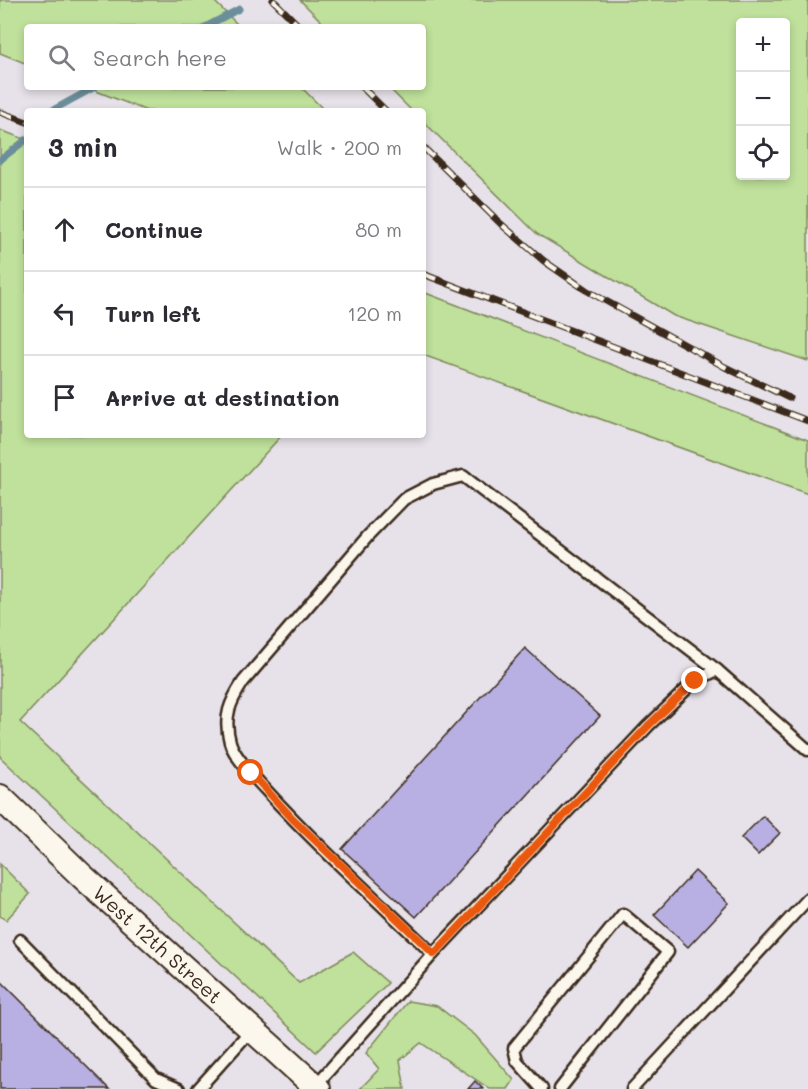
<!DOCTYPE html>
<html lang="en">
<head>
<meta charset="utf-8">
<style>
	body { margin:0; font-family:Mali,sans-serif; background:#f2f2f3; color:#2b2b33 }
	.controls { position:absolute; right:18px; top:18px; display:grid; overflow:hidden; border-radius:6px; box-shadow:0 3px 9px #0003 }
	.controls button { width:54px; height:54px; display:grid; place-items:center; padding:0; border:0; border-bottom:2px solid #e1e1e2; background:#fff; color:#2b2b33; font:30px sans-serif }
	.stop { position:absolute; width:18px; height:18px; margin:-14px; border:4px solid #ea580c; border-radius:50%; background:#fff }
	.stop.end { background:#ea580c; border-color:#fff; box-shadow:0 2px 6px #0008 }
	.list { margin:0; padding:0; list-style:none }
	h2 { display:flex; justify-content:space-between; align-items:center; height:78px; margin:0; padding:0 24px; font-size:26px }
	h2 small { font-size:20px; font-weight:400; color:#7c7c81 }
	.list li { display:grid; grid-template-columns:39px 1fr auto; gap:18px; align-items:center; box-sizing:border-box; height:84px; padding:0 24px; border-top:2px solid #e1e1e2 }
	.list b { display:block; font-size:22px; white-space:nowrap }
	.list em { font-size:20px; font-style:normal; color:#7c7c81 }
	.icon { flex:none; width:33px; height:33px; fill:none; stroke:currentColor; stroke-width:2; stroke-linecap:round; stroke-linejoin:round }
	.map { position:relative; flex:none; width:808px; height:1089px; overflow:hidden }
	.search { position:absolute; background:#fff; box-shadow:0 3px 9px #0003; left:24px; top:24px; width:402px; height:66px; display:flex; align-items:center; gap:15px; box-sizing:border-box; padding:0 21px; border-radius:6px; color:#7c7c81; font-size:22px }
	.panel { position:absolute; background:#fff; box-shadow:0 3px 9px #0003; left:24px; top:108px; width:402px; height:330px; border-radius:6px }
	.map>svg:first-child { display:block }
	.green { fill:#bfe19b; stroke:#7d865c; stroke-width:1.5; fill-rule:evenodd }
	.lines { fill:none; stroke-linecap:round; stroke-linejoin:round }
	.stream { stroke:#6c8e9b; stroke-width:7 }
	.building { fill:#b8b0e2; stroke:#3b2a1e; stroke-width:1.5 }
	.service-casing { stroke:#3b2a1e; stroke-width:15 }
	.tertiary-casing { stroke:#3b2a1e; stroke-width:28 }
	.service { stroke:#fbf7ec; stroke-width:10 }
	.tertiary { stroke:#fbf7ec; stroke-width:24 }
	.rail-casing { stroke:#3b2a1e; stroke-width:7 }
	.rail { stroke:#fbf7ec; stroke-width:4.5; stroke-dasharray:14; stroke-linecap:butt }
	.route { stroke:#ea580c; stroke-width:8 }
	.labels { text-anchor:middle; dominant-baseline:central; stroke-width:5; stroke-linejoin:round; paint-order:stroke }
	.street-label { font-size:20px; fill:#3b2a1e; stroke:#fbf7ec }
</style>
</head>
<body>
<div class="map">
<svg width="808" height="1089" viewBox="0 0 808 1089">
	<rect width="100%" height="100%" fill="#e7e2e9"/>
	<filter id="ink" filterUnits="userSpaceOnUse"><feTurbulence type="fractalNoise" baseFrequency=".0167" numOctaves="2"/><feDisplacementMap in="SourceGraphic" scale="12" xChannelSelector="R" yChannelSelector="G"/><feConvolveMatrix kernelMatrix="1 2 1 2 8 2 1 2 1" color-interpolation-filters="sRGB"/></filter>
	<g filter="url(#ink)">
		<!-- green -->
		<g class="green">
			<polygon points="0,0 213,0 240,27 27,27 27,64 0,53"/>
			<path d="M300,0H808V361L674,316L537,234L423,121V111H412L388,87H423V27H327ZM740,22H786V176H740Z"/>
			<polygon points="86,87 301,87 325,111 147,111"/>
			<polygon points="0,130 27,140 27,435 282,435 20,722 299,983 353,952 388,983 316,1052 0,757"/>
			<polygon points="423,292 808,440 808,494 423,355"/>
			<polygon points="0,864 30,894 6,920 0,916"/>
			<polygon points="408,1001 437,1006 475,1035 514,1080 508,1089 490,1089 421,1043 400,1060 405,1089 360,1089 379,1069 366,1053"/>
		</g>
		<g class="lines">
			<!-- stream -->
			<g class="stream">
				<polyline points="205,27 239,9"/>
				<polyline points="51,111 95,87"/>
				<polyline points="0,160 27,139"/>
			</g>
		</g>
		<!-- building -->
		<g class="building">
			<polygon points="525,648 600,716 416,917 342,849"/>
			<polygon points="763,816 780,833 758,855 741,838"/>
			<polygon points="695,871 729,903 688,947 654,915"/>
			<polygon points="0,980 109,1089 0,1089"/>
			<polygon points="475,1081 483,1089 468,1089"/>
		</g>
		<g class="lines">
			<defs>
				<g id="service">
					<polyline points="20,940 156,1079 179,1089"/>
					<path d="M433,954C377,900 318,847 265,789C255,778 234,757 230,742C223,717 230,702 243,682L368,536L404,499L433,484L463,476L717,670"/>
					<polyline points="315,1086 433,954 648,726 695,681 717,670 808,750"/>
					<polyline points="198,1089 252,1029"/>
					<polyline points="542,1089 517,1061 514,1048 623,914 668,952 560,1089"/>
					<polyline points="632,1089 808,899"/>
				</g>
				<polyline id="tertiary" points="0,797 82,876 318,1089"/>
			</defs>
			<!-- service casing -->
			<use href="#service" class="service-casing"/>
			<!-- tertiary casing -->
			<use href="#tertiary" class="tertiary-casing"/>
			<!-- service -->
			<use href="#service" class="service"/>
			<!-- tertiary -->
			<use href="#tertiary" class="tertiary"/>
			<defs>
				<g id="rail">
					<polyline points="273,0 300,27"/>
					<polyline points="362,87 386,111"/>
					<polyline points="0,112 27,122"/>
					<polyline points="423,147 501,224 544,261 586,290 725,367 789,398"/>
					<polyline points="423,274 808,421"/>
				</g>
			</defs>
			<!-- rail casing -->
			<use href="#rail" class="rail-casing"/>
			<!-- rail -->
			<use href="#rail" class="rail"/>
		</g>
	</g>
	<g class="lines" filter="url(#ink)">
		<!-- route -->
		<polyline class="route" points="251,773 292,818 434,954 648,726 695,681"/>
	</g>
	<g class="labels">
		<!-- street labels -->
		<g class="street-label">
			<text transform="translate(158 944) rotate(42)">West 12th Street</text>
		</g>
	</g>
</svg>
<div class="controls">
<button>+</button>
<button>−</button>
<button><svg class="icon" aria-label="locate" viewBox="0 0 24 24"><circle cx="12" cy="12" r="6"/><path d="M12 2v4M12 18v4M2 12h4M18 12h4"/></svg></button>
</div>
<div class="stop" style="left:251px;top:773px"></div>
<div class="stop end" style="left:695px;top:681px"></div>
<div class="search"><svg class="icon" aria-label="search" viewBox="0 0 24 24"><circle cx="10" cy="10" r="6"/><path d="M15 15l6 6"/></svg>Search here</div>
<section class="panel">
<h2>3 min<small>Walk · 200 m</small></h2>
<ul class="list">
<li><svg class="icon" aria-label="ahead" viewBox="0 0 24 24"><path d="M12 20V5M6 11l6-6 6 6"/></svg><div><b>Continue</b></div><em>80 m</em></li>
<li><svg class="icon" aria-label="left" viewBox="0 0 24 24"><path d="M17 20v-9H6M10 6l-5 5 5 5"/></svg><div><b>Turn left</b></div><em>120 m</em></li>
<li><svg class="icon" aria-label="arrive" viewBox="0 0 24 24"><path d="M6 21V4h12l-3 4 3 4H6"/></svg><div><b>Arrive at destination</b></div></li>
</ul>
</section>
</div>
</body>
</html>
